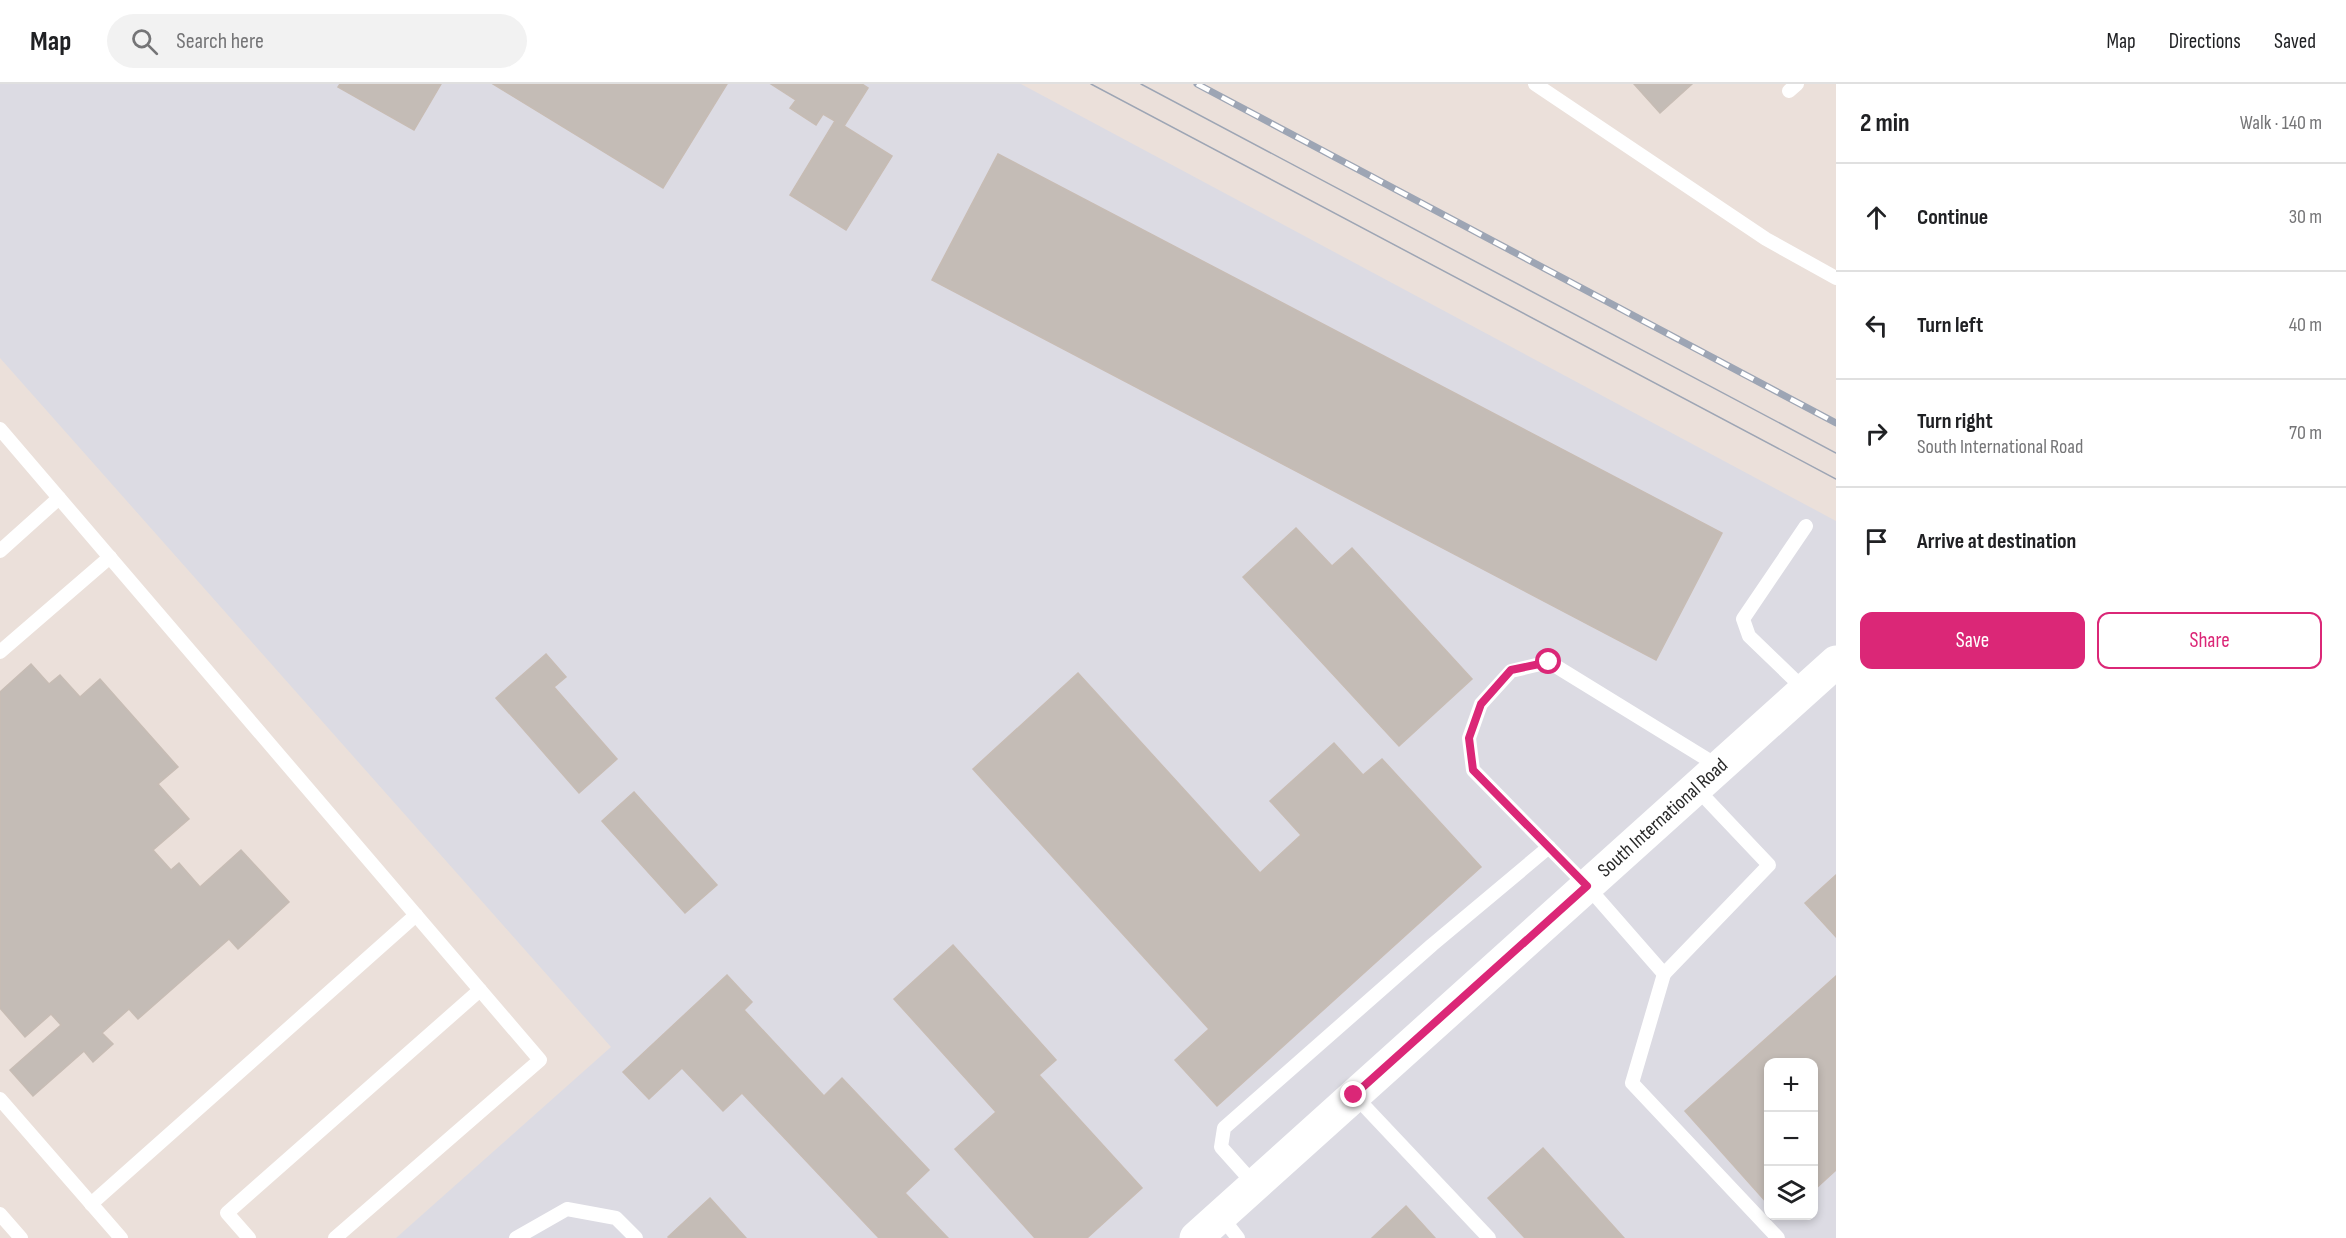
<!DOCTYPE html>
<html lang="en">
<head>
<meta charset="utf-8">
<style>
	body { margin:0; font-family:"Sofia Sans Condensed",sans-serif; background:#f2f2f2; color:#202124 }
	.controls { position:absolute; right:18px; bottom:18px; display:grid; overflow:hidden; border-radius:12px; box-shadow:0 3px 9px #0003 }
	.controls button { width:54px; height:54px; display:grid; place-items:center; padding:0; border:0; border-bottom:2px solid #e0e0e0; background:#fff; color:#202124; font:30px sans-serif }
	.stop { position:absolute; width:18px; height:18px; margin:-14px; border:4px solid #db2777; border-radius:50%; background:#fff }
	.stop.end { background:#db2777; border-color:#fff; box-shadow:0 2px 6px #0008 }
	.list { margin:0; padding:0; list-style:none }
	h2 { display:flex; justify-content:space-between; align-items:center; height:78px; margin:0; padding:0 24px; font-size:26px }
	h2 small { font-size:20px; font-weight:400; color:#757577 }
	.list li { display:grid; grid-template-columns:39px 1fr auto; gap:18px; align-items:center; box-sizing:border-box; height:108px; padding:0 24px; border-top:2px solid #e0e0e0 }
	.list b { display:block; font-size:22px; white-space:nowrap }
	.list p { margin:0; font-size:20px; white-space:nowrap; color:#757577 }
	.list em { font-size:20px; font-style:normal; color:#757577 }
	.actions { display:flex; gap:12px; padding:18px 24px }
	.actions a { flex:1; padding:14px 0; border:2px solid #db2777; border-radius:12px; text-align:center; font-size:21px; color:#db2777 }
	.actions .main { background:#db2777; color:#fff }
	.icon { flex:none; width:33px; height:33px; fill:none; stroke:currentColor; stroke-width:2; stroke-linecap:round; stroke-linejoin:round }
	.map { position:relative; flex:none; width:1836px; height:1154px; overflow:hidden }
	header { display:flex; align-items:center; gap:36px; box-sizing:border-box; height:84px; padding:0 30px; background:#fff; border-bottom:2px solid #e0e0e0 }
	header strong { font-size:28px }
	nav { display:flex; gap:33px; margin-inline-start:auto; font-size:21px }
	.search { width:420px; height:54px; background:#f2f2f2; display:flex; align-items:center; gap:15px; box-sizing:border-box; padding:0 21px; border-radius:33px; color:#757577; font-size:22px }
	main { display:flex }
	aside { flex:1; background:#fff }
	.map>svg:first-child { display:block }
	.industrial { fill:#dcdbe3; fill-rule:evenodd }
	.building { fill:#c4bcb6; stroke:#c7bcb4; stroke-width:1.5 }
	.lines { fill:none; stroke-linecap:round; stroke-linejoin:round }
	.service { stroke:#fff; stroke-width:14 }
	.tertiary { stroke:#fff; stroke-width:33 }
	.tram { stroke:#9da5b4; stroke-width:1.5 }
	.rail-casing { stroke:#9da5b4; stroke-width:7 }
	.rail { stroke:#fff; stroke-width:4.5; stroke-dasharray:14; stroke-linecap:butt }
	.route { stroke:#db2777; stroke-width:8 }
	.labels { text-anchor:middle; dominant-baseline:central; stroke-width:5; stroke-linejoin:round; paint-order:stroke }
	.street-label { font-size:20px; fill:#292929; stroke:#fff }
</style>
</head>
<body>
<header>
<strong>Map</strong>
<div class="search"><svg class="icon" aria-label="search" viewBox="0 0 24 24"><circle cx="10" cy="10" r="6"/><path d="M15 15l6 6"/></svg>Search here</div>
<nav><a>Map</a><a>Directions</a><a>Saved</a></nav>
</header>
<main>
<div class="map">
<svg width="1836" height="1154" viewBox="0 0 1836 1154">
	<rect width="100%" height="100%" fill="#ebe0da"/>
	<!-- industrial -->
	<path class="industrial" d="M0,0H1021L1836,437V1154H396L611,963L0,274ZM1768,978H1814V1132H1768Z"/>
	<!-- building -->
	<g class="building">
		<polygon points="340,0 441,0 414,46 338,3"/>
		<polygon points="493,0 727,0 663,104"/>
		<polygon points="771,0 862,0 868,4 844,42 892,72 846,146 790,111 835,37 823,30 816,41 790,24 796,16"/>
		<polygon points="1634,0 1692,0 1660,29"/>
		<polygon points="998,70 1722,449 1656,576 932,196"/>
		<polygon points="1296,444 1332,482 1352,464 1472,595 1399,662 1243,493"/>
		<polygon points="546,570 566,593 554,603 617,675 579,709 496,614"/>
		<polygon points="31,580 49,600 60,591 80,613 100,595 178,683 158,700 189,735 153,766 171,786 179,779 200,803 241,766 289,818 238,865 229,855 138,935 129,925 102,949 113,960 93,978 84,967 33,1012 10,986 61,941 51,930 25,953 0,924 0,608"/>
		<polygon points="1078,589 1260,789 1301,751 1270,717 1334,659 1363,691 1382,675 1481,783 1217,1022 1175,976 1209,945 973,685"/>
		<polygon points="634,708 717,801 685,829 602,737"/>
		<polygon points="1836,791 1836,853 1805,819"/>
		<polygon points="953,861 1056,976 1039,991 1142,1104 1087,1154 1035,1154 955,1065 996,1028 894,915"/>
		<polygon points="727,891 752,918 744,926 824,1012 842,994 929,1086 905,1109 948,1154 879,1154 742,1009 723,1027 682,984 649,1015 623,988"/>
		<polygon points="1836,892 1836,1086 1814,1106 1814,978 1768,978 1768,1120 1685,1027"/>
		<polygon points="1543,1064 1624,1154 1525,1154 1488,1114"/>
		<polygon points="710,1114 746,1154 669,1154 668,1153"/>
		<polygon points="1406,1122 1435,1154 1372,1154"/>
	</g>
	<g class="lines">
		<!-- service -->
		<g class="service">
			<polyline points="1535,0 1766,155 1836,194"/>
			<polyline points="1789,7 1797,0"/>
			<polyline points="0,345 540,976 335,1154"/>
			<polyline points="0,467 59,414"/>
			<polyline points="0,568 110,473"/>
			<polyline points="1805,606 1749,552 1743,535 1806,442"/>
			<polyline points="1696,704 1769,781 1664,890 1587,802 1473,686 1469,654 1481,620 1511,587 1549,578 1718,682"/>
			<polyline points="1664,890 1632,999 1778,1154"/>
			<polyline points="1354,1011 1489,1154"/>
			<polyline points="0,1015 121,1154"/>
			<polyline points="1255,1101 1221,1063 1224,1044 1432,861 1549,763"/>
			<polyline points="91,1120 416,831"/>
			<polyline points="0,1130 21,1154"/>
			<polyline points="1221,1132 1238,1154"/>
			<polyline points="249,1154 227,1129 480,906"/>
			<polyline points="516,1154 567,1125 616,1134 636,1154"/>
		</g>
		<!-- tertiary -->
		<path class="tertiary" id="s1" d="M1196,1154L1836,578"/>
		<!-- tram -->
		<g class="tram">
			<polyline points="1091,0 1836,395"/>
			<polyline points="1141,0 1836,369"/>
		</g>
		<defs>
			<polyline id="rail" points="1197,0 1836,339"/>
		</defs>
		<!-- rail casing -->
		<use href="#rail" class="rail-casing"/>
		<!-- rail -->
		<use href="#rail" class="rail"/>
	</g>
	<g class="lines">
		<!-- route -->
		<polyline class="route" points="1354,1011 1587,802 1473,686 1469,654 1481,620 1511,586 1549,578"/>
	</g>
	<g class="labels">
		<!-- street labels -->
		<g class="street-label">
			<text stroke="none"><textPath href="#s1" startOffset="628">South International Road</textPath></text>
		</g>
	</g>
</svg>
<div class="controls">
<button>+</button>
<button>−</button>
<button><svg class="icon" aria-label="layers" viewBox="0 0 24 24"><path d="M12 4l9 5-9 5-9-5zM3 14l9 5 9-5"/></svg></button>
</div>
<div class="stop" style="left:1549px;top:578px"></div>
<div class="stop end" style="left:1354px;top:1011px"></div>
</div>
<aside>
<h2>2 min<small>Walk · 140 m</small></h2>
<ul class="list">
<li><svg class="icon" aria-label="ahead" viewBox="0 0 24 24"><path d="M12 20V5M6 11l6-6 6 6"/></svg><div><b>Continue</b></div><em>30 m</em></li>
<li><svg class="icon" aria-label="left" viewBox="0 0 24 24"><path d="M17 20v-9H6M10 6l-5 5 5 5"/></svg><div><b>Turn left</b></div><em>40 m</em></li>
<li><svg class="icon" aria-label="right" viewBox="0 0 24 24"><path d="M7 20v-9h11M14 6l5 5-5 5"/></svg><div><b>Turn right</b><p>South International Road</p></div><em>70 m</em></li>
<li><svg class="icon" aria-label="arrive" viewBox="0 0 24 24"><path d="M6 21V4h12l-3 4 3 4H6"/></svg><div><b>Arrive at destination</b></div></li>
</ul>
<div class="actions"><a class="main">Save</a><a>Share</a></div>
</aside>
</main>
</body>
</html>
